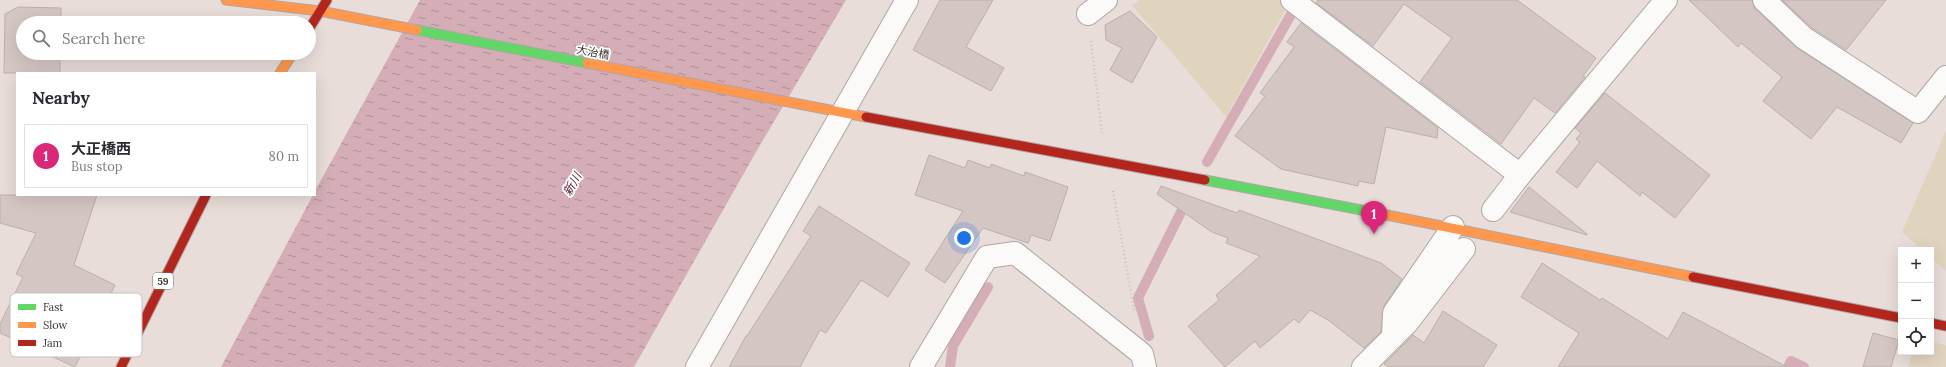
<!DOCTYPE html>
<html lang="en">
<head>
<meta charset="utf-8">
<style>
	body { margin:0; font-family:Lora,"Noto Sans JP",serif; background:#f7f7f7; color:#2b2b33 }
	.controls { position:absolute; right:12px; bottom:12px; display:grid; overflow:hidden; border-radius:0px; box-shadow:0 4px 16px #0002 }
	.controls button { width:36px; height:36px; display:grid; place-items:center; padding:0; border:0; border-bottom:1px solid #e1e1e2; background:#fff; color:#2b2b33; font:20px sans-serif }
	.you { position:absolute; left:964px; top:238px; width:14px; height:14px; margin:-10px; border:3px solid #fff; border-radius:50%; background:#1a73e8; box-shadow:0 0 0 6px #1a73e833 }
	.badge { display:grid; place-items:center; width:26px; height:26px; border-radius:50%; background:#db2777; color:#fff; font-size:13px; font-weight:700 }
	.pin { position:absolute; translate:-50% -33px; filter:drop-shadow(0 1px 2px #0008) }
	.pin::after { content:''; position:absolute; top:21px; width:14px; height:12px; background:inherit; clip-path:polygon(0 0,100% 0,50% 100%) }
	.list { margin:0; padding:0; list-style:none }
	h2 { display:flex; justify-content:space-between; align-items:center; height:52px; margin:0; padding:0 16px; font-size:17px }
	h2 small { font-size:13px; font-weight:400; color:#7c7c81 }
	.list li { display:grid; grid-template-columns:26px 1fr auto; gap:12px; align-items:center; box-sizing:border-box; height:64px; margin:0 8px 8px; padding:0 8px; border:1px solid #e1e1e2; border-radius:0px }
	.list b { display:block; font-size:15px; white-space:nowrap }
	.list p { margin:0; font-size:13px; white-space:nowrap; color:#7c7c81 }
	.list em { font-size:13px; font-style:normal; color:#7c7c81 }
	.icon { flex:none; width:22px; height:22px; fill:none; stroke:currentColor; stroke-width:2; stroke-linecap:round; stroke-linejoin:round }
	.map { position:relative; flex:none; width:1946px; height:367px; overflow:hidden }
	.search { position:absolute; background:#fff; box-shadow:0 4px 16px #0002; left:16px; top:16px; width:300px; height:44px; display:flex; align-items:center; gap:10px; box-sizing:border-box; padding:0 14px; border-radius:22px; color:#7c7c81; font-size:15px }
	.panel { position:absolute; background:#fff; box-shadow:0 4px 16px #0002; left:16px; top:72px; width:300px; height:124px; border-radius:0px }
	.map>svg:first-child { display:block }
	.grass { fill:#e1d4bf }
	.water { fill:url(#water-ripples) }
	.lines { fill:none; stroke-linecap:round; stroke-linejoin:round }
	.stream { stroke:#d4adb6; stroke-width:10 }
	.building { fill:#d4c6c3; stroke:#b9b0ae }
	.street-casing { stroke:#afa7a3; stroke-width:24 }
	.fast-casing { stroke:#afa7a3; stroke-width:11 }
	.slow-casing { stroke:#afa7a3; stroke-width:11 }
	.jam-casing { stroke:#afa7a3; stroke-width:11 }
	.path { stroke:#c4c1c0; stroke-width:2.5; stroke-dasharray:1 3; stroke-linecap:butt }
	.street { stroke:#fcfaf9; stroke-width:22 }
	.fast { stroke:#63d668; stroke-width:9 }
	.slow { stroke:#ff974d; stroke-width:9 }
	.jam { stroke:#b3261e; stroke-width:9 }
	.labels { text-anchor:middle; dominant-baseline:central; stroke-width:3.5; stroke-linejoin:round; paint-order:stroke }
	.shield { fill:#fff; stroke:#76726f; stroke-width:1 }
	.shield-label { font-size:10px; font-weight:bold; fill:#3c3531 }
	.street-label { font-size:11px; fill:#3c3531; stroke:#fff }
	.water-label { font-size:12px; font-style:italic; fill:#62243a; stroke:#fff }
	.key { fill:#fff; stroke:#c4c2c1; stroke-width:1 }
	.key-label { font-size:11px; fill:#3c3531 }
</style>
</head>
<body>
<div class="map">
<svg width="1946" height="367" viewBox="0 0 1946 367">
	<defs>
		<pattern id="water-ripples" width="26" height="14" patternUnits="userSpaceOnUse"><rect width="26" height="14" fill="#d4adb6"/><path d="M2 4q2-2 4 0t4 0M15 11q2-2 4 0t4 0" fill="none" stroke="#ad8e95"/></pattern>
	</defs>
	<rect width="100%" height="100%" fill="#e8ddd8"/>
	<!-- grass -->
	<g class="grass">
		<polygon points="1140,0 1278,0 1287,7 1226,117 1132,5"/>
		<polygon points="1946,131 1946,271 1931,258 1931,250 1922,250 1902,232"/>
		<polygon points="1931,342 1946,345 1946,367 1908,367 1913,352 1931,352"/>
	</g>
	<!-- water -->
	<polygon class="water" points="420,0 846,0 760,145 634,367 221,367 313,195 315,195 315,191"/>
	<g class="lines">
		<!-- stream -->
		<g class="stream">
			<polyline points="1207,162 1293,11"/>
			<polyline points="1149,336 1138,298 1181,212"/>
			<polyline points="950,367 953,346 988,287"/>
			<polyline points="1788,367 1791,361 1804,367"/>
		</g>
	</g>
	<!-- building -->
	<g class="building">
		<polygon points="940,0 993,0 966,47 1004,68 991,91 913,50"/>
		<polygon points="1318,0 1517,0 1596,58 1583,76 1585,77 1555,113 1534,98 1501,144 1420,82 1452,38 1404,4 1373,46 1316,3"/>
		<polygon points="1689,0 1752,0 1755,9 1797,48 1913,123 1901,143 1837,107 1811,139 1763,101 1782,77 1741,43 1738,47"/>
		<polygon points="1782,0 1886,0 1846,50 1812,28"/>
		<polygon points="18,7 61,8 61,23 23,23 23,53 60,53 60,73 4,73 5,14"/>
		<polygon points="1130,11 1157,37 1132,83 1110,70 1122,48 1106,40 1105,25"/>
		<polygon points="1301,23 1438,128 1437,138 1386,127 1374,184 1359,181 1358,186 1281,169 1235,136 1265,96 1260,93 1294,47 1287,42"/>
		<polygon points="1605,93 1710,175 1675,218 1642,192 1640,196 1597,161 1577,188 1556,172 1580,142 1576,139 1581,133 1575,128"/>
		<polygon points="929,155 965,168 968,160 990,168 991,164 1024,176 1025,172 1068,187 1050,241 1031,235 1028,243 983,228 945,283 925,270 963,211 915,195"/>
		<polygon points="1161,186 1237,213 1239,210 1381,263 1402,279 1384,306 1381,332 1364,348 1328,320 1310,310 1299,323 1294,319 1260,348 1255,341 1225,367 1188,326 1219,300 1216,295 1260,256 1226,243 1228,238 1212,232 1157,194"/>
		<polygon points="1529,187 1587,234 1587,235 1510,212"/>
		<polygon points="0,195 97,195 74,265 115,285 75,367 0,333 0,324 23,277 16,274 36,233 0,223"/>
		<polygon points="819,206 910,263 888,297 861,280 826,333 820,330 800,367 729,367 746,336 747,336 811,236 803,231"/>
		<polygon points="1542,263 1600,300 1602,298 1668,339 1683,312 1787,367 1558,367 1579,333 1521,297"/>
		<polygon points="1443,311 1497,345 1483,367 1388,367 1384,364 1413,335 1424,343"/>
		<polygon points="1873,333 1899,340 1891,367 1863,367"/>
	</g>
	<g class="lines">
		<defs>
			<g id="street">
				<polyline points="1292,0 1520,175"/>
				<polyline points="1764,0 1804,38 1918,112 1946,77"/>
				<polyline points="1088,14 1106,0"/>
				<polyline points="1493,210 1520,175 1666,0"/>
				<polyline points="1393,337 1394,313 1453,227"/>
				<polyline points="697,367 907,0"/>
				<polyline points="921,367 987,257 1015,253 1142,354 1145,367"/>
				<polyline points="1363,367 1407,323 1464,249"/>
			</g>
			<g id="fast">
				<polyline points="417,30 587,63"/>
				<polyline points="1205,180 1377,213"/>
			</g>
			<g id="slow">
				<polyline points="226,0 320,11 417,30"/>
				<polyline points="587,63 866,117"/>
				<polyline points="280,73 293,53"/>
				<polyline points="1377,213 1693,277"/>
			</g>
			<g id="jam">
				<polyline points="309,29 327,0"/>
				<polyline points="866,117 1205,180"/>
				<polyline points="1693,277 1901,318"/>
				<polyline points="1931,323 1946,326"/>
				<polyline points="121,367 206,195"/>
			</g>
		</defs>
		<!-- street casing -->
		<use href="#street" class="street-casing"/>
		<!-- fast casing -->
		<use href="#fast" class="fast-casing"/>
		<!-- slow casing -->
		<use href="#slow" class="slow-casing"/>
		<!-- jam casing -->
		<use href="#jam" class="jam-casing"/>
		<!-- path -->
		<g class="path">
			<polyline points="1091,41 1102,133"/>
			<polyline points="1113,191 1134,310"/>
		</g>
		<!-- street -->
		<use href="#street" class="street"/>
		<!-- fast -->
		<use href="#fast" class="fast"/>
		<!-- slow -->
		<use href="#slow" class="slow"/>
		<!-- jam -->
		<use href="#jam" class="jam"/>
	</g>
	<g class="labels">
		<!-- shield labels -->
		<rect class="shield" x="153" y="273" width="20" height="16" rx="3"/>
		<g class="shield-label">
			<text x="163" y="281">59</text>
		</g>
		<!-- street labels -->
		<g class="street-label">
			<text transform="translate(593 52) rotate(11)">大治橋</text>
		</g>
		<!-- water labels -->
		<g class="water-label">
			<text transform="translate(572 184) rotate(-61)">新川</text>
		</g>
	</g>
	<!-- legend -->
	<rect x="10" y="293" width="132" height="64" rx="6" class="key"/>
	<rect x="18" y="304" width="18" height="6" fill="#63d668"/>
	<rect x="18" y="322" width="18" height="6" fill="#ff974d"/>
	<rect x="18" y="340" width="18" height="6" fill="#b3261e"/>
	<g class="key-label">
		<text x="43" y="311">Fast</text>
		<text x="43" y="329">Slow</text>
		<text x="43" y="347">Jam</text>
	</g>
</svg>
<div class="controls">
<button>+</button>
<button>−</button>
<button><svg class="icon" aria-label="locate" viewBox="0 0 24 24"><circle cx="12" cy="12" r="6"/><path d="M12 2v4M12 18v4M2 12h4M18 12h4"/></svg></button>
</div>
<div class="you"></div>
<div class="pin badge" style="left:1374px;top:234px">1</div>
<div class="search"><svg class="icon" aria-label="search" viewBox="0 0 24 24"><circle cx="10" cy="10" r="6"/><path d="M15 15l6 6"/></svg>Search here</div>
<section class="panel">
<h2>Nearby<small></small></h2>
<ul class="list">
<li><span class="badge">1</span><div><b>大正橋西</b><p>Bus stop</p></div><em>80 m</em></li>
</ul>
</section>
</div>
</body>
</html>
